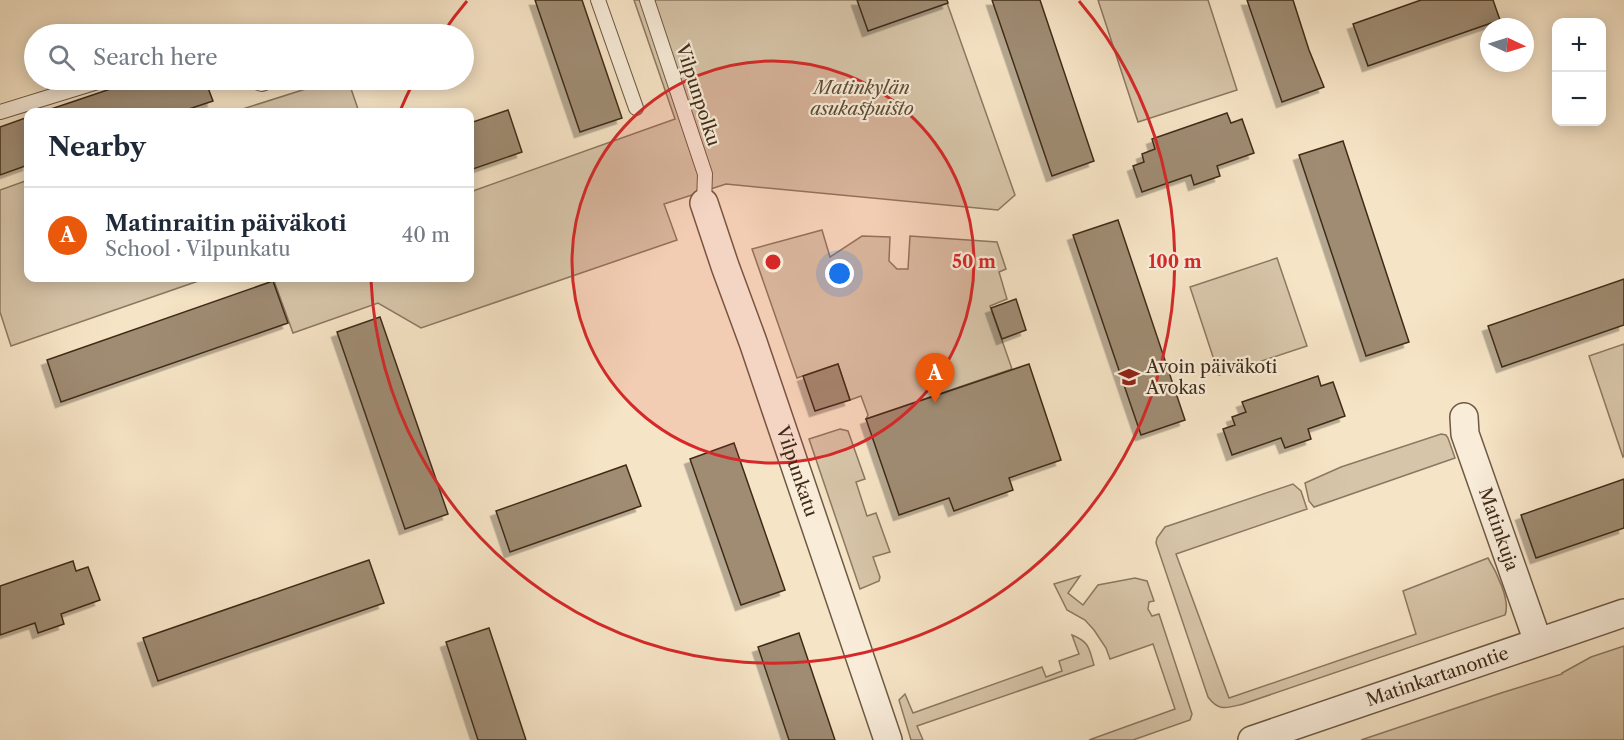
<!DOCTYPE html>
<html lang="en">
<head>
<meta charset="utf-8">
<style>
	body { margin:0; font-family:"Libre Caslon Text",serif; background:#f2f2f3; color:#1f2937 }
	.controls { position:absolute; right:18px; top:18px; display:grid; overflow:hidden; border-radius:12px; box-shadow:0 3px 15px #0003 }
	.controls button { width:54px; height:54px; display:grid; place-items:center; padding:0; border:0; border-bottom:2px solid #e0e1e3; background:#fff; color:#1f2937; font:30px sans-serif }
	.compass { position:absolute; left:1480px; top:18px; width:54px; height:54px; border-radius:50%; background:#fff; box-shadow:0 3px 15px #0003; rotate:94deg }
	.you { position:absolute; left:840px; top:274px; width:21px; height:21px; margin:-15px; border:4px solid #fff; border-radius:50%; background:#1a73e8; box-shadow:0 0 0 9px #1a73e833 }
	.badge { display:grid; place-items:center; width:39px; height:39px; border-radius:50%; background:#ea580c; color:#fff; font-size:20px; font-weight:700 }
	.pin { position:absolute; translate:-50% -50px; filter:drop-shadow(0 2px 3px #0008) }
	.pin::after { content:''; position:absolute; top:32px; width:21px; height:18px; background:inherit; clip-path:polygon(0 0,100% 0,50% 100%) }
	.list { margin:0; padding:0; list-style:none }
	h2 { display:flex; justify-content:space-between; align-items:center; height:78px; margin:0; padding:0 24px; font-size:26px }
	h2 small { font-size:20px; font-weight:400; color:#747a83 }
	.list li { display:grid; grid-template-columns:39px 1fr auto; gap:18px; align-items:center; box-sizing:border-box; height:96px; padding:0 24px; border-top:2px solid #e0e1e3 }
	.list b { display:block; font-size:22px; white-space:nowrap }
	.list p { margin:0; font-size:20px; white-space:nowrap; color:#747a83 }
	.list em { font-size:20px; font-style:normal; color:#747a83 }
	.icon { flex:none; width:33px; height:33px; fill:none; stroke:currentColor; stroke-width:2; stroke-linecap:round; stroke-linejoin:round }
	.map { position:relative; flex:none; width:1624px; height:740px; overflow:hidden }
	.search { position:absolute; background:#fff; box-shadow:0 3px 15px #0003; left:24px; top:24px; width:450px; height:66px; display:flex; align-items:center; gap:15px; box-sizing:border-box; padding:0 21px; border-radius:33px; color:#747a83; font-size:22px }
	.panel { position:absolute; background:#fff; box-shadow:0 3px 15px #0003; left:24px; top:108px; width:450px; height:174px; border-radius:12px }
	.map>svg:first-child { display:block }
	.green { fill:#d7c5a9; stroke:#8c7861; stroke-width:1.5 }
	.building { fill:#9f8c73; stroke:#402c19; stroke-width:1.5; filter:url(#shadow) }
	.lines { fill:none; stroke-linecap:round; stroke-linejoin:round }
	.service-casing { stroke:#6e5a44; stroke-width:16 }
	.minor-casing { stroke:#6e5a44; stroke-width:30 }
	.service { stroke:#f9edda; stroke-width:14 }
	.minor { stroke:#f9edda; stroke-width:27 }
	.ring { fill:none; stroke:#d62828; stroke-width:3 }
	.labels { text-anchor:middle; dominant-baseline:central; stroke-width:4.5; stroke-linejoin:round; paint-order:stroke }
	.park-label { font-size:18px; font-style:italic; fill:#5e4b36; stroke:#f9edda }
	.street-label { font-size:18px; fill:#402c19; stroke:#f9edda }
	.poi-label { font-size:18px; fill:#402c19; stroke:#f9edda; text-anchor:start }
	.centre { fill:#d62828; stroke:#f9edda; stroke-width:3 }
	.ring-label { font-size:18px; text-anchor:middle; font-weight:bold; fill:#d62828; stroke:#f9edda; stroke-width:4.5; stroke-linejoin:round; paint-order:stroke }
</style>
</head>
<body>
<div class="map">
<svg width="1624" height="740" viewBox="0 0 1624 740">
	<defs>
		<filter id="shadow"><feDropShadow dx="-5.5" dy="5.5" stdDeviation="0" flood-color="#0004"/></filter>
	</defs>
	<rect width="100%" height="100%" fill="#f6e4c6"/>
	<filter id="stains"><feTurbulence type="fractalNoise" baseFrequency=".00333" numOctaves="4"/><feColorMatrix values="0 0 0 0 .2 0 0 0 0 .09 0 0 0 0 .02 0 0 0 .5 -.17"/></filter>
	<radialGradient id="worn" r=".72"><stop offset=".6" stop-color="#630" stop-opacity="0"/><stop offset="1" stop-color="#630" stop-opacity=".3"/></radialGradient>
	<!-- green -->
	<g class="green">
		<polygon points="634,0 946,0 1015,195 998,210 726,184 664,204 677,240 421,328 378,303 293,333 273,278 470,278 470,192 675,119"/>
		<polygon points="1098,0 1208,0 1237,90 1138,122"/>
		<polygon points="334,80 348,80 359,112 233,112"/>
		<polygon points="28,180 28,278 207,278 11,346 0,312 0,190"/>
		<polygon points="822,230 830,257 862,236 890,237 889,261 897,269 908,269 910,236 997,242 1006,269 999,272 1007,299 990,306 1012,369 866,419 868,415 861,396 850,400 838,364 797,378 752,249"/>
		<polygon points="1277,258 1307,346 1219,375 1190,287"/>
		<polygon points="1624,344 1624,456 1623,457 1589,356"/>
		<polygon points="840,429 848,431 865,479 856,482 867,516 876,513 890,552 873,557 880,577 879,581 860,589 809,439"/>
		<polygon points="1441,434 1446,435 1448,438 1455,458 1314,507 1309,501 1305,483 1341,467"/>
		<path d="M1293,484L1301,491L1307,509L1176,554L1229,698L1416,634L1403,591L1488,558C1496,571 1511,601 1505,615L1243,704C1227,708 1219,712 1208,697L1156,543L1157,538L1165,527Z"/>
		<polygon points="1080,576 1068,593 1083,605 1098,585 1135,578 1147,581 1154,601 1149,602 1148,609 1152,616 1159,614 1192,714 1190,720 1133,740 1089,740 1175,709 1153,644 1110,659 1106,648 1094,630 1085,620 1067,610 1054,584"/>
		<path d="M1072,635C1090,642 1089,649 1094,665L917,726L923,740H911L899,700L905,694L913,713L1042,667L1046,677L1062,671L1059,661L1079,654Z"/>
		<polygon points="1624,646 1624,740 1361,740 1501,693 1562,674 1562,673 1591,657"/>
	</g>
	<!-- building -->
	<g class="building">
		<polygon points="535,0 582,0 622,118 580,132"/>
		<polygon points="857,0 947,0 948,3 868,31"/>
		<polygon points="992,0 1040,0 1094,161 1052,176"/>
		<polygon points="1247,0 1293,0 1309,50 1324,87 1282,102"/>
		<polygon points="1421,0 1493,0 1500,20 1368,66 1353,24"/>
		<polygon points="137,80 205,80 213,101 180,112 52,112 51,109"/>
		<polygon points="508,110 522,152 470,170 470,123"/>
		<polygon points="1227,113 1231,123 1242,119 1254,153 1217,166 1220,176 1194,185 1191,175 1142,192 1133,166 1144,162 1142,154 1155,149 1152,139"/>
		<polygon points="28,117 28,165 0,175 0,127"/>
		<polygon points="1343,141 1409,342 1366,356 1299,155"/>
		<polygon points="1118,220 1185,420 1141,435 1073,235"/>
		<polygon points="1624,279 1624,325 1502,367 1488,326"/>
		<polygon points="273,281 288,323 61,402 47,360"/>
		<polygon points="1016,299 1026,330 1002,339 991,308"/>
		<polygon points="380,317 448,514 405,529 337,332"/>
		<polygon points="838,364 850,400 815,411 803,376"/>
		<polygon points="1029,364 1061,460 1009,478 1013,490 954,511 949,498 899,515 866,419"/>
		<polygon points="1318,376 1321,386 1333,382 1345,416 1308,429 1311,439 1285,448 1281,438 1232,455 1223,429 1235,425 1232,417 1246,412 1242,402"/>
		<polygon points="734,443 785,590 741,605 690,459"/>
		<polygon points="626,465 641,506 510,552 496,511"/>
		<polygon points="1624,479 1624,528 1536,558 1521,515"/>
		<polygon points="369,560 384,603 158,681 143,638"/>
		<polygon points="73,561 76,571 88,567 100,600 61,614 64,624 38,633 35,623 0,635 0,586"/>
		<polygon points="489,628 526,740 478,740 446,642"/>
		<polygon points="799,633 835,740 789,740 758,647"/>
	</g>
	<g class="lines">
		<defs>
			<g id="service">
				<polyline points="598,0 636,108"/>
				<polyline points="647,0 705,174 704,203"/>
				<polyline points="250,80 262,84 273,80"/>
				<polyline points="0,112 104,80"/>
			</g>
			<g id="minor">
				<path id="s1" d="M704,203L725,266L753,342L888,740"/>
				<path id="s2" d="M1464,417L1465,434L1538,642"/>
				<path id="s3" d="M1252,740L1624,613"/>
			</g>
		</defs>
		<!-- service casing -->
		<use href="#service" class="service-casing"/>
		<!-- minor casing -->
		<use href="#minor" class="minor-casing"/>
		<!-- service -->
		<use href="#service" class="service"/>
		<!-- minor -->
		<use href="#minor" class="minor"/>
	</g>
	<!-- distance rings -->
	<circle cx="773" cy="262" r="201" fill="#d62828" fill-opacity=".12"/>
	<g class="ring">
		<circle cx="773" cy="262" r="201"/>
		<path d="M400 111A402 402 0 0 1 413 83M442 34A402 402 0 0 1 467 1M1079 1A402 402 0 1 1 371 280"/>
	</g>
	<!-- icons -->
	<defs>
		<symbol id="school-bare" viewBox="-9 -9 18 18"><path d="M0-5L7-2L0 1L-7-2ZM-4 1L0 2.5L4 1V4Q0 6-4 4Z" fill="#8f2418" stroke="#f9edda" stroke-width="2.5" paint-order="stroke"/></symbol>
	</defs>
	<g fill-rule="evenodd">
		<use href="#school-bare" x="1114" y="362" width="30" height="30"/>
	</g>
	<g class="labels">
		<!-- park labels -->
		<g class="park-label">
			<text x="862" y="88">Matinkylän<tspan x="862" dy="21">asukaspuisto</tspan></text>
		</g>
		<!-- street labels -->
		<g class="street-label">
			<text transform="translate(698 95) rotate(72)">Vilpunpolku</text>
			<text stroke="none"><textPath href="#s1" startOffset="284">Vilpunkatu</textPath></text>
			<text stroke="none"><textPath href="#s2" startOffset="118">Matinkuja</textPath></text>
			<text stroke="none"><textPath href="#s3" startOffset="196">Matinkartanontie</textPath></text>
		</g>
		<!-- poi labels -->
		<g class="poi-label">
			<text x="1146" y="367">Avoin päiväkoti<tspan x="1146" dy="21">Avokas</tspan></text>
		</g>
	</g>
	<circle cx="773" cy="262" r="9" class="centre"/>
	<g class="ring-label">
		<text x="974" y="268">50 m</text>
		<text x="1175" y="268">100 m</text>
	</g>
	<rect width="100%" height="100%" filter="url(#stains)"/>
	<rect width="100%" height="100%" fill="url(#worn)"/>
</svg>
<div class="controls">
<button>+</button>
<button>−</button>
</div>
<svg class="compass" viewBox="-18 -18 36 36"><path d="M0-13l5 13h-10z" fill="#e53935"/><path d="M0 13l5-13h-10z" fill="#747a83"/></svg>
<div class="you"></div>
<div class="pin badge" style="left:935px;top:403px">A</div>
<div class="search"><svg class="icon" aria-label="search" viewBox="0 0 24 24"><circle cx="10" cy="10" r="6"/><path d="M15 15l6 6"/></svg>Search here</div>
<section class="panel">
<h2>Nearby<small></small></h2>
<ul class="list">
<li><span class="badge">A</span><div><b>Matinraitin päiväkoti</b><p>School · Vilpunkatu</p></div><em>40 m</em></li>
</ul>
</section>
</div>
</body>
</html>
